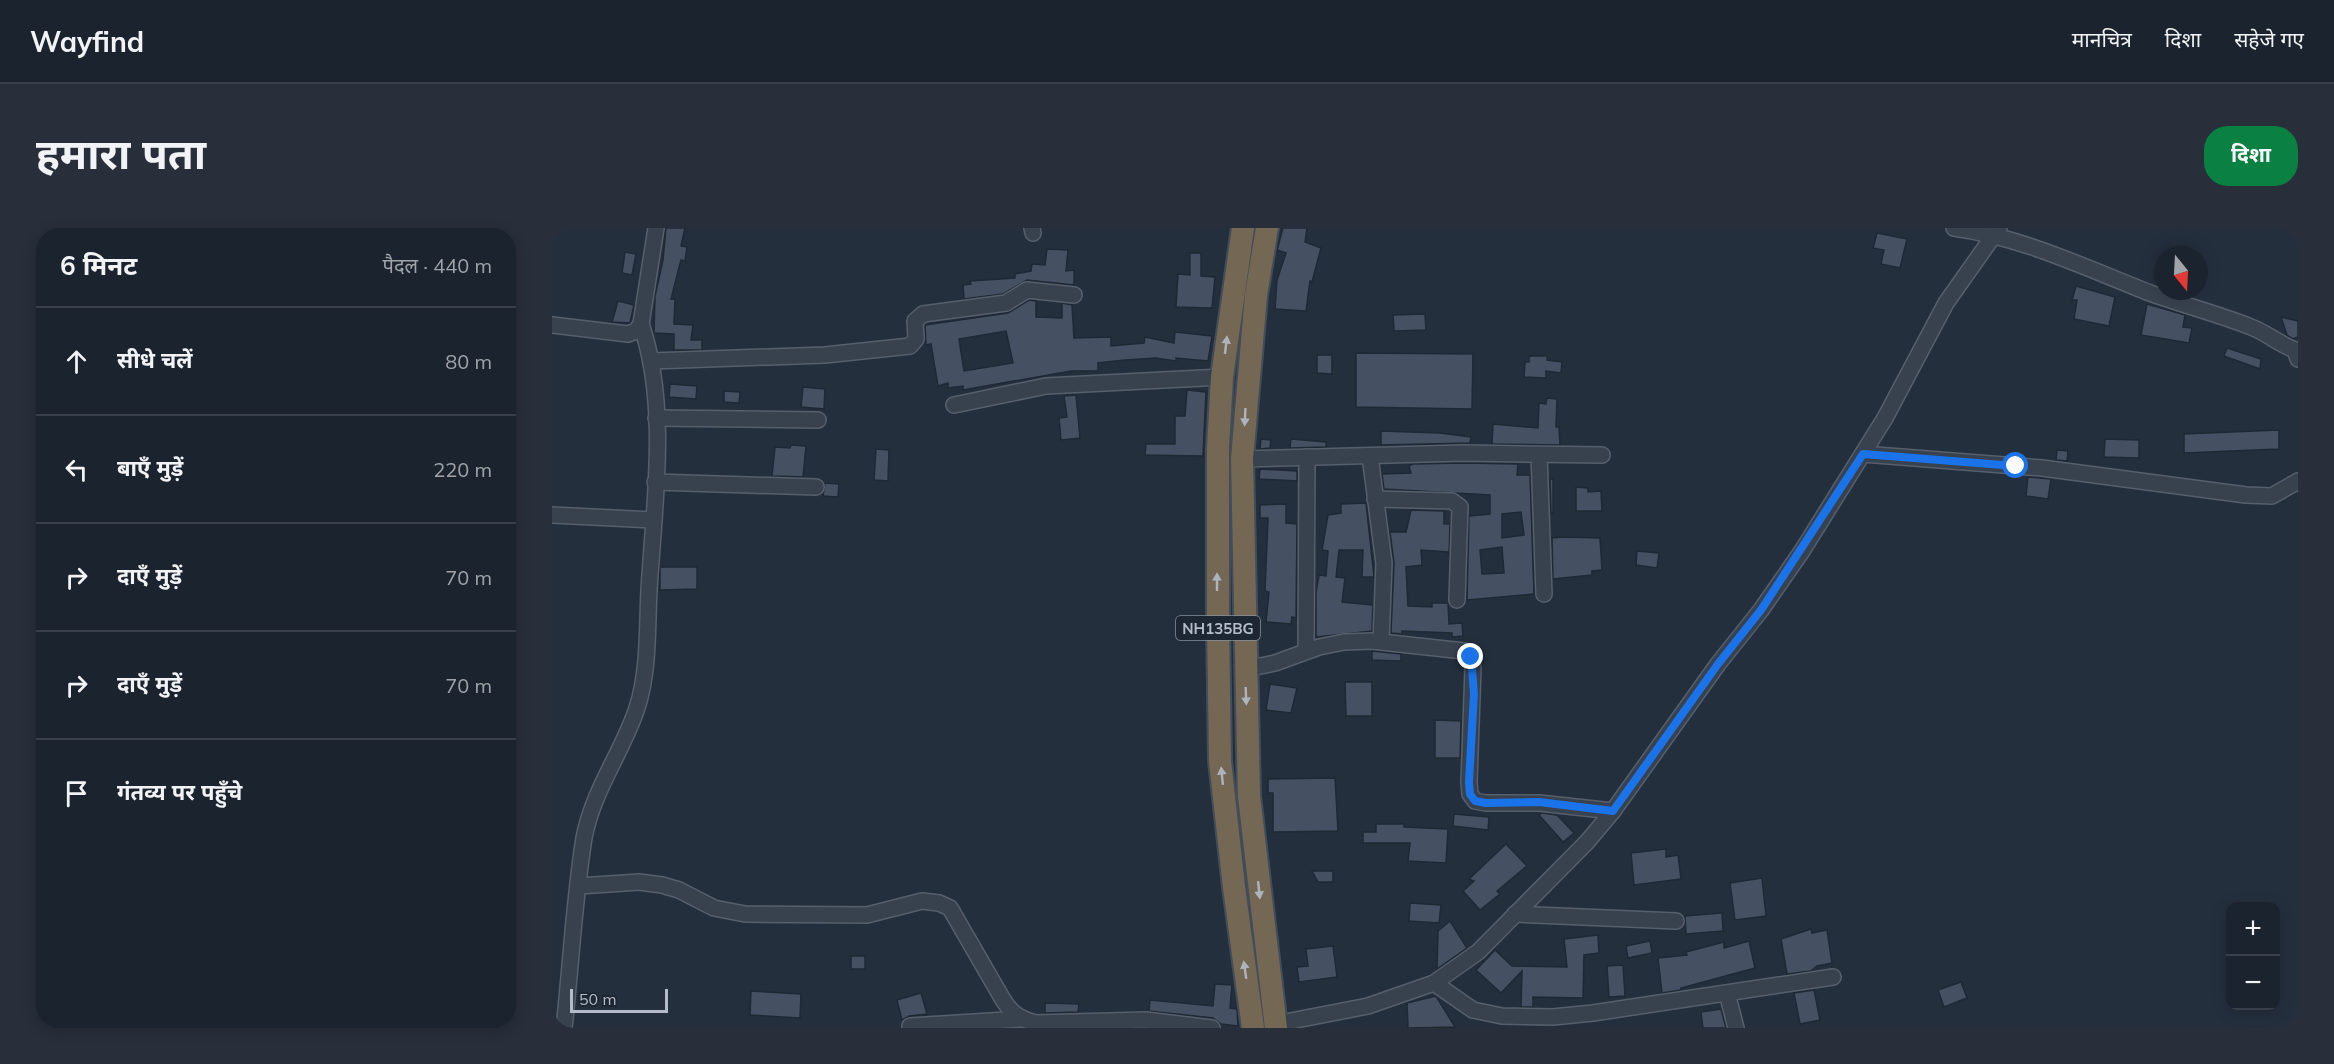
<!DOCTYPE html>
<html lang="hi">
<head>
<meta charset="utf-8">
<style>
	body { margin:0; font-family:Mulish,"Noto Sans Devanagari",sans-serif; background:#282f3a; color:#f1f3f6 }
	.controls { position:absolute; right:18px; bottom:18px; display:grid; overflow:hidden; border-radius:12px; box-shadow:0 3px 15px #0003 }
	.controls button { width:54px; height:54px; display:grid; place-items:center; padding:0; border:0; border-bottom:2px solid #39404a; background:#1b232e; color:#f1f3f6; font:30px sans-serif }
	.compass { position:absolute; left:1602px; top:18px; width:54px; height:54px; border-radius:50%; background:#1b232e; box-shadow:0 3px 15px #0003; rotate:162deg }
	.scale { position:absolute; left:18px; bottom:15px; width:98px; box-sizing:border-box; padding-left:6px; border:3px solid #b4bcc9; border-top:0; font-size:16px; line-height:21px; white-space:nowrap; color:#b4bcc9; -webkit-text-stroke:4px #1d2633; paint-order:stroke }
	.stop { position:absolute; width:18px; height:18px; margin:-14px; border:4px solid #1a73e8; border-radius:50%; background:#fff }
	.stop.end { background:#1a73e8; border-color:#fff; box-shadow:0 2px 6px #0008 }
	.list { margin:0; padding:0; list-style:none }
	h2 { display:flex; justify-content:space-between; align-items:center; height:78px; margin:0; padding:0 24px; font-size:26px }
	h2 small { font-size:20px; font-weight:400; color:#a0a4aa }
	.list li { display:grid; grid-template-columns:39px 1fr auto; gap:18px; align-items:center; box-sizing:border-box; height:108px; padding:0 24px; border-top:2px solid #39404a }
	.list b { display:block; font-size:22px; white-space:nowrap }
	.list em { font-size:20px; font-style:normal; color:#a0a4aa }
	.icon { flex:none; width:33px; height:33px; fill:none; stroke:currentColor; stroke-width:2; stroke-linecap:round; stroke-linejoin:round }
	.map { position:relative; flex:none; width:1746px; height:800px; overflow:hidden; border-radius:24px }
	header { display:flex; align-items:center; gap:36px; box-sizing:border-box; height:84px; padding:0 30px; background:#1b232e; border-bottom:2px solid #39404a }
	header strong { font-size:28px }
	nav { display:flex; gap:33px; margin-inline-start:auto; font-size:21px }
	.intro { display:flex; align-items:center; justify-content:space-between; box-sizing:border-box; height:144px; padding:0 36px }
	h1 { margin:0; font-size:42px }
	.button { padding:15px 27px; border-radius:24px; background:#0b8043; color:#fff; font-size:21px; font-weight:700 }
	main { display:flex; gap:36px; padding:0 36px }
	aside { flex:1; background:#1b232e; border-radius:24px; box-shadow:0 3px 15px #0003 }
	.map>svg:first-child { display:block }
	.building { fill:#455162; stroke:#1f2835; stroke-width:1.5; fill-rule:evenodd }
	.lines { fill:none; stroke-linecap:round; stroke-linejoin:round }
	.minor-casing { stroke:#565f6c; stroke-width:18 }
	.highway-casing { stroke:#434c59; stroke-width:26 }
	.minor { stroke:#38414e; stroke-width:15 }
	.highway { stroke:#746855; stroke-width:22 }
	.oneway { fill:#aeb4bd }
	.route { stroke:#1a73e8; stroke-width:8 }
	.labels { text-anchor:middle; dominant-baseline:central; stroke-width:4.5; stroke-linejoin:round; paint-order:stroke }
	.shield { fill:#1d2633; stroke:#878f9c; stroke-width:1.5 }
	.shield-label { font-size:15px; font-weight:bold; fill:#b4bcc9 }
</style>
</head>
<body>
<header>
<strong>Wayfind</strong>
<nav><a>मानचित्र</a><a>दिशा</a><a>सहेजे गए</a></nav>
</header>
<div class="intro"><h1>हमारा पता</h1><a class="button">दिशा</a></div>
<main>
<aside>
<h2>6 मिनट<small>पैदल · 440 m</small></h2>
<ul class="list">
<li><svg class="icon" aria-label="ahead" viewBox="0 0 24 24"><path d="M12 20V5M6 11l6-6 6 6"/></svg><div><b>सीधे चलें</b></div><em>80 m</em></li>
<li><svg class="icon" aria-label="left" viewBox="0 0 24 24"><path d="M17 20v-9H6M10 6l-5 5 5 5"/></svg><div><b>बाएँ मुड़ें</b></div><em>220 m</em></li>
<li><svg class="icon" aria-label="right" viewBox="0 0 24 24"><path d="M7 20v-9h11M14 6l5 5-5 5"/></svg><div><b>दाएँ मुड़ें</b></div><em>70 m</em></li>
<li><svg class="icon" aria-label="right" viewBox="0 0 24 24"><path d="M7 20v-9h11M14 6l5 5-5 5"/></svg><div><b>दाएँ मुड़ें</b></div><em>70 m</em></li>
<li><svg class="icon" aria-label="arrive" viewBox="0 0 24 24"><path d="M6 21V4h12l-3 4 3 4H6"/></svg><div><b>गंतव्य पर पहुँचे</b></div></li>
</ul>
</aside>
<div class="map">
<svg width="1746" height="800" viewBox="0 0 1746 800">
	<rect width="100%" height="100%" fill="#242f3e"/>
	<!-- building -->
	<g class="building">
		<polygon points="114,0 133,0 129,18 135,19 133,33 129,32 119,71 123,71 122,96 141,97 139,112 150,112 150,122 122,122 122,106 102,105 103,68 111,32"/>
		<polygon points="731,0 755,0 753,14 769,20 760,54 758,53 754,83 723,81 725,52 734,25 725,22"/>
		<polygon points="1325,5 1355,11 1348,40 1329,36 1332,22 1321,20"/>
		<polygon points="495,21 516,22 514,43 522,42 522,57 475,52 451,66 412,71 411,57 419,56 418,53 463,50 463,46 479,43 480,36 493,37"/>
		<polygon points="73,24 84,26 80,47 70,45"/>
		<polygon points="638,25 649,25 649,48 663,49 660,80 624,79 626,46 638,47"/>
		<polygon points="1524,58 1563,69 1557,98 1522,91 1525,72 1520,72"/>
		<path d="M477,72L484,73V89L510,90V75L520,77L522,110L559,109V118L592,115L593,109L622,115L623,104L660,108L656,133L624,130V133L604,130L573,132L546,135V143H519L411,162V158L396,160V155L386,158L379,116L374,117L373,97L456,85ZM454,103L461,135L412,143L407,111Z"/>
		<polygon points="66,73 82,77 78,95 60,94"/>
		<polygon points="1595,76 1633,87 1631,99 1640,100 1637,115 1589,107"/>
		<polygon points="873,86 874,102 842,103 841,87"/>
		<polygon points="1729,89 1746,93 1746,109 1741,111 1735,107"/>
		<polygon points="1675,120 1709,131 1708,141 1672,128"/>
		<polygon points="804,125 921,126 920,181 804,179"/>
		<polygon points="765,127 780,127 780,146 765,145"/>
		<polygon points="977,128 995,128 995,132 1010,134 1009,145 994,143 994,150 972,149 973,134 977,134"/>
		<polygon points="118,156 145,158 144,171 117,169"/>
		<polygon points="251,159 273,161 272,181 249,179"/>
		<polygon points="635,162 654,164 651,228 593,227 594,216 623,216 623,188 633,188"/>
		<polygon points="172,163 188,164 187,175 172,174"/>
		<polygon points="524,167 528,210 509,212 507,190 515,189 512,168"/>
		<polygon points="995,170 1005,171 1004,199 1007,199 1008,217 940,216 941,196 986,200 987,175 994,176"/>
		<polygon points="1727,202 1727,221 1632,225 1632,206"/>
		<polygon points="829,203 888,205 919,209 918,215 829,217"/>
		<polygon points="709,211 719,212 718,220 708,221"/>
		<polygon points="739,211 774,214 774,219 738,220"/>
		<polygon points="1553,211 1587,212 1587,230 1552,229"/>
		<polygon points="239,217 254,218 251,249 220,248 223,219 238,220"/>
		<polygon points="324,221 337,222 336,253 322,252"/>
		<polygon points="1505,222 1516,223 1515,233 1504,232"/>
		<path d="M911,235L966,236L965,247H978L982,366L915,372L917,288L938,286V267L832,261L830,246L859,245L857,238L861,236ZM969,284L972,307L950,310V286ZM950,319L952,345L930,346L928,322Z"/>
		<polygon points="708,241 745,243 745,253 707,251"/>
		<polygon points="1476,249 1499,251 1496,271 1474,268"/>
		<polygon points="998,251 1001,251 1001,285 999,285"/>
		<polygon points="273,255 287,256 286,269 271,268"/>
		<polygon points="1024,259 1036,260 1036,264 1049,263 1050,283 1024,283"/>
		<polygon points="814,275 822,349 810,349 811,322 787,322 784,349 793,350 790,374 821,377 820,403 764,409 764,364 767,347 774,348 776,323 770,322 776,287 789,285 789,276"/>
		<polygon points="734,276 734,295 745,296 744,390 740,389 739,396 714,394 717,364 713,363 716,290 708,290 708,277"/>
		<polygon points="859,282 892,283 892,296 898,296 897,328 896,324 869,322 870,337 854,339 856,378 880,379 880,375 896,375 897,396 910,395 911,408 900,409 900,405 850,403 850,406 839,405 842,335 838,304 854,304"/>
		<polygon points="1011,309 1048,310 1050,342 1040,343 1040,347 1001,351 1000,310"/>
		<polygon points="1085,323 1107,325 1105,340 1084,337"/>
		<polygon points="108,339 145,339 145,361 108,362"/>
		<polygon points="820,423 849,426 849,433 820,432"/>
		<polygon points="793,454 820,454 820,488 794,488"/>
		<polygon points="718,456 745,460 739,485 714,482"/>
		<polygon points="883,492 909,493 908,530 883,530"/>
		<polygon points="783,550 786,603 721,604 721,565 716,565 716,551"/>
		<polygon points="990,585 1005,587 1022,605 1011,614 987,587"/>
		<polygon points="902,586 937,589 936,602 901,598"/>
		<polygon points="824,596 852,596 852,599 896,601 894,635 856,633 858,615 811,615 811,604 824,604"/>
		<polygon points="954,616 975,638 945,663 948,666 928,682 911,663 922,653 917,651"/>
		<polygon points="1114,621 1114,629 1126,627 1129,651 1082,657 1079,625"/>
		<polygon points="760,643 781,643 781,654 766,654"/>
		<polygon points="1210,650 1214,688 1183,692 1178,655"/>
		<polygon points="858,675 889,677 887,695 857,693"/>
		<polygon points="1170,685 1171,703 1134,706 1133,688"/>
		<polygon points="898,693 915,720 885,741 886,703"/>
		<polygon points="1259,701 1260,705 1275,702 1280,735 1265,738 1259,743 1235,746 1229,711"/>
		<polygon points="1046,707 1047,725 1032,727 1031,770 981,769 981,779 969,779 970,743 949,765 924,742 943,722 960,738 1015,739 1012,711"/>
		<polygon points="1098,713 1100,725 1076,730 1074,718"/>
		<polygon points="1197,713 1203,740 1129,760 1129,762 1110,765 1106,730 1135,727 1134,724 1172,714 1172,720"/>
		<polygon points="781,718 785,749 747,754 745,739 756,738 754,721"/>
		<rect x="299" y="728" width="14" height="13"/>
		<polygon points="1071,737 1073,768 1057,769 1055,738"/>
		<polygon points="1409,754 1415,770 1392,779 1386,762"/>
		<polygon points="663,756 680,757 678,780 685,781 686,798 669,796 661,790 597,783 598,772 661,778"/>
		<polygon points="1262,762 1268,792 1248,796 1242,765"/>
		<polygon points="199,763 249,766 248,790 198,787"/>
		<polygon points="369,765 375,786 357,788 350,792 345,772"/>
		<polygon points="884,768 903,799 856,800 855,775"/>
		<polygon points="493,775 527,776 526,784 493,785"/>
		<polygon points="1169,781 1174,800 1151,800 1149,784"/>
	</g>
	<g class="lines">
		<defs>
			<g id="minor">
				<polyline points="480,0 481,5"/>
				<path d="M1402,0C1470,9 1534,40 1598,65C1631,77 1666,86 1699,99C1715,105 1727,116 1743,122L1746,131"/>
				<polyline points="0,97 76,106 84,103 89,96 104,0"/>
				<polyline points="100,133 273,127 358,118 364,111 363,93 371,86 454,75 475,62 522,67"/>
				<polyline points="402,177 494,158 670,149"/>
				<polyline points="104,190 266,192"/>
				<polyline points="1311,226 1490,240 1694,267 1720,268 1746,253"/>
				<polyline points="987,227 992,366"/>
				<polyline points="818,228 832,335 829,414"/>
				<polyline points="690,231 911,225 1050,227"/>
				<polyline points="103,254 264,259"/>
				<polyline points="823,271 900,273 908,279 905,372"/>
				<polyline points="0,287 101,292"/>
				<polyline points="754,423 755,229"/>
				<polyline points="694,441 723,435 767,419 792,414 820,413 912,423 919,429 921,440 917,554 918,566 923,573 934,575 987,575 1061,583"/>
				<path d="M27,658L87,654L110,657L127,662L162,680L193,686L315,687L370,673L387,675L398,680L450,770C459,785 466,790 483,795L594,792L660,800"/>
				<polyline points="963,686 1124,693"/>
				<polyline points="882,755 921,782 950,788 1001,789 1041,785 1281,749"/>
				<polyline points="1175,765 1184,800"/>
				<polyline points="723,796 816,778 882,755 926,724 1035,614 1061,583 1166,436 1209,382 1250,323 1333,190 1394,75 1447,0"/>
				<polyline points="358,798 469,791"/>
				<path d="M12,800C19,737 22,672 32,610C41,562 70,525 85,480C97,443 95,400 97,362C102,277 117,178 89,96"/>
			</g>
			<g id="highway">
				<polyline points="691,0 670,149 666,220 666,393 668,533 682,659 701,800"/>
				<polyline points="715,0 704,67 690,231 697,568 724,800"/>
			</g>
		</defs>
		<!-- minor casing -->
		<use href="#minor" class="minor-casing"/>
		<!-- highway casing -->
		<use href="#highway" class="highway-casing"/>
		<!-- minor -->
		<use href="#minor" class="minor"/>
		<!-- highway -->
		<use href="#highway" class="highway"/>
	</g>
	<!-- one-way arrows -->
	<defs><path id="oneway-solid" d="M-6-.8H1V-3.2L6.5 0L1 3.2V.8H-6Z" transform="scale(1.5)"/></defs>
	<g class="oneway">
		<use href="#oneway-solid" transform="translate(674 117) rotate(-83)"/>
		<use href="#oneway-solid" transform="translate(693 189) rotate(93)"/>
		<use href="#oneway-solid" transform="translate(665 354) rotate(-90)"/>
		<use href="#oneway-solid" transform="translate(694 468) rotate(88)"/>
		<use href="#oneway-solid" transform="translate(670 548) rotate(-96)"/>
		<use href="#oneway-solid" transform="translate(707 662) rotate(84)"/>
		<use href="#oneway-solid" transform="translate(693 742) rotate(-98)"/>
	</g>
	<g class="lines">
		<!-- route -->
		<polyline class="route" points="919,429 922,466 917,554 918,566 923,573 934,575 987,574 1061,583 1166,436 1209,382 1311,226 1464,238"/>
	</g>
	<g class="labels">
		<!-- shield labels -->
		<rect class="shield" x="624" y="388" width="84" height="24" rx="4.5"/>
		<g class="shield-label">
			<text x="666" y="400">NH135BG</text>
		</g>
	</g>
</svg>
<div class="controls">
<button>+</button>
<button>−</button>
</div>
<svg class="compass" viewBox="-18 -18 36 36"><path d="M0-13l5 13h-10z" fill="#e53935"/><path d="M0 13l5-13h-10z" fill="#a0a4aa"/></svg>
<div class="scale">50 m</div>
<div class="stop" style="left:1464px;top:238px"></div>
<div class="stop end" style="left:919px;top:429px"></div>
</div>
</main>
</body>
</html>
